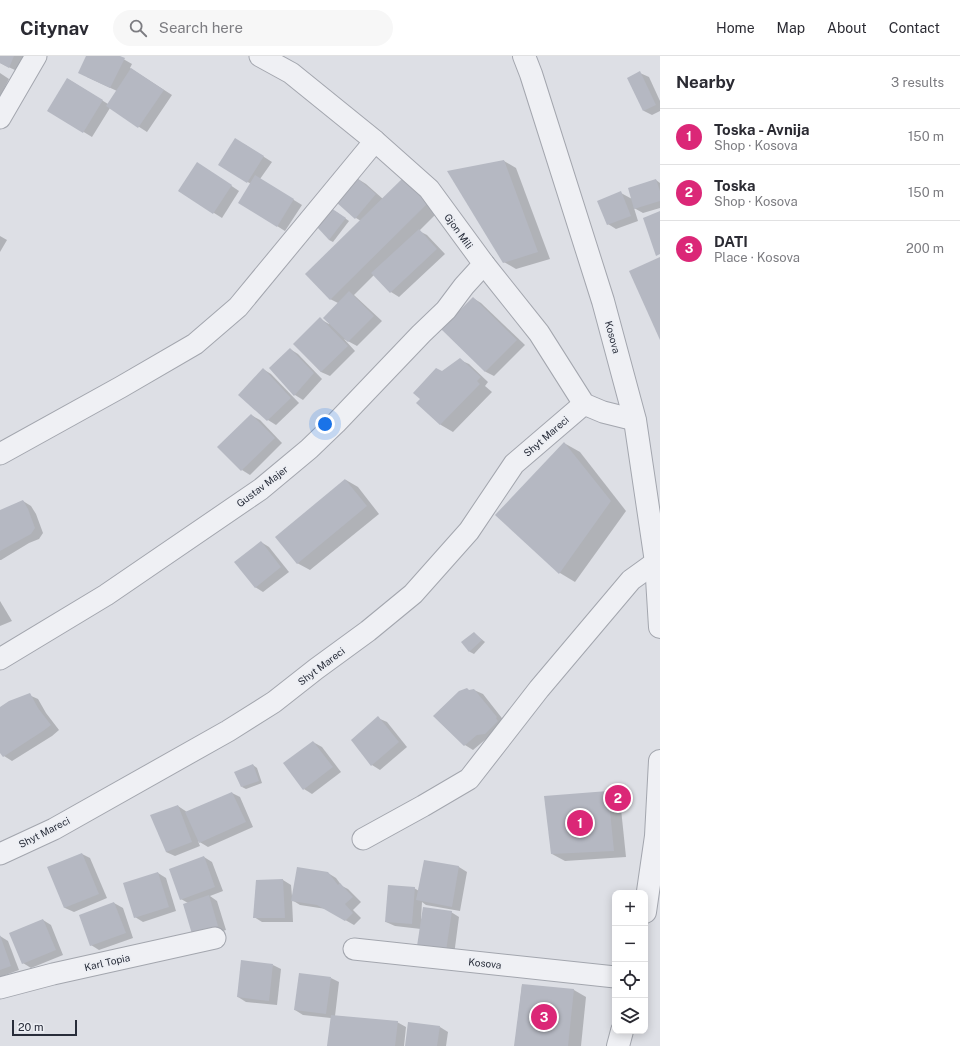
<!DOCTYPE html>
<html lang="en">
<head>
<meta charset="utf-8">
<style>
	body { margin:0; font-family:"Public Sans",sans-serif; background:#f7f7f7; color:#2b2b33 }
	.controls { position:absolute; right:12px; bottom:12px; display:grid; overflow:hidden; border-radius:8px; box-shadow:0 2px 10px #0003 }
	.controls button { width:36px; height:36px; display:grid; place-items:center; padding:0; border:0; border-bottom:1px solid #e1e1e2; background:#fff; color:#2b2b33; font:20px sans-serif }
	.scale { position:absolute; left:12px; bottom:10px; width:65px; box-sizing:border-box; padding-left:4px; border:2px solid #282d3a; border-top:0; font-size:11px; line-height:14px; white-space:nowrap; color:#282d3a; -webkit-text-stroke:3px #eceef3; paint-order:stroke }
	.you { position:absolute; left:325px; top:368px; width:14px; height:14px; margin:-10px; border:3px solid #fff; border-radius:50%; background:#1a73e8; box-shadow:0 0 0 6px #1a73e833 }
	.badge { display:grid; place-items:center; width:26px; height:26px; border-radius:50%; background:#db2777; color:#fff; font-size:13px; font-weight:700 }
	.pin { position:absolute; translate:-50% -50%; border:2px solid #fff; box-shadow:0 1px 4px #0006 }
	.list { margin:0; padding:0; list-style:none }
	h2 { display:flex; justify-content:space-between; align-items:center; height:52px; margin:0; padding:0 16px; font-size:17px }
	h2 small { font-size:13px; font-weight:400; color:#7c7c81 }
	.list li { display:grid; grid-template-columns:26px 1fr auto; gap:12px; align-items:center; box-sizing:border-box; height:56px; padding:0 16px; border-top:1px solid #e1e1e2 }
	.list b { display:block; font-size:15px; white-space:nowrap }
	.list p { margin:0; font-size:13px; white-space:nowrap; color:#7c7c81 }
	.list em { font-size:13px; font-style:normal; color:#7c7c81 }
	.icon { flex:none; width:22px; height:22px; fill:none; stroke:currentColor; stroke-width:2; stroke-linecap:round; stroke-linejoin:round }
	.map { position:relative; flex:none; width:660px; height:990px; overflow:hidden }
	header { display:flex; align-items:center; gap:24px; box-sizing:border-box; height:56px; padding:0 20px; background:#fff; border-bottom:1px solid #e1e1e2 }
	header strong { font-size:19px }
	nav { display:flex; gap:22px; margin-inline-start:auto; font-size:14px }
	.search { width:280px; height:36px; background:#f7f7f7; display:flex; align-items:center; gap:10px; box-sizing:border-box; padding:0 14px; border-radius:22px; color:#7c7c81; font-size:15px }
	main { display:flex }
	aside { flex:1; background:#fff }
	.map>svg:first-child { display:block }
	.shadow { fill:#0003 }
	.building { fill:#b5b8c2 }
	.lines { fill:none; stroke-linecap:round; stroke-linejoin:round }
	.minor-casing { stroke:#a3a6ae; stroke-width:23 }
	.tertiary-casing { stroke:#a3a6ae; stroke-width:24 }
	.minor { stroke:#eff0f4; stroke-width:21 }
	.tertiary { stroke:#eff0f4; stroke-width:22 }
	.labels { text-anchor:middle; dominant-baseline:central; stroke-width:3.5; stroke-linejoin:round; paint-order:stroke }
	.street-label { font-size:10px; fill:#282d3a; stroke:#eceef3 }
</style>
</head>
<body>
<header>
<strong>Citynav</strong>
<div class="search"><svg class="icon" aria-label="search" viewBox="0 0 24 24"><circle cx="10" cy="10" r="6"/><path d="M15 15l6 6"/></svg>Search here</div>
<nav><a>Home</a><a>Map</a><a>About</a><a>Contact</a></nav>
</header>
<main>
<div class="map">
<svg width="660" height="990" viewBox="0 0 660 990">
	<rect width="100%" height="100%" fill="#dddfe5"/>
	<!-- shadow -->
	<g class="shadow">
		<polygon points="0,0 25,0 17,15 0,7"/>
		<polygon points="87,0 118,0 132,8 130,12 172,39 147,76 110,52 92,81 49,55 68,23 108,48 117,35 87,21"/>
		<polygon points="0,17 9,23 0,41"/>
		<polygon points="640,17 649,21 660,45 660,55 652,59 644,55"/>
		<polygon points="244,88 272,106 260,123 302,149 285,175 277,170 251,128 219,108"/>
		<polygon points="504,105 516,112 550,203 516,213 504,206"/>
		<polygon points="205,112 239,135 222,162 179,135"/>
		<polygon points="405,121 442,152 419,175 427,179 445,198 399,241 391,236 374,219 354,239 382,265 357,290 344,283 355,295 330,320 321,316 294,288 320,263 329,268 338,247 330,243 361,165 356,162 358,123 366,128 383,143"/>
		<polygon points="656,124 660,127 660,152 643,157 634,152 638,165 616,173 608,168 621,137 632,143"/>
		<polygon points="335,155 349,165 333,186 329,184"/>
		<polygon points="0,180 7,184 0,196"/>
		<polygon points="473,242 481,247 525,289 494,320 486,316 442,273"/>
		<polygon points="290,293 298,298 322,323 303,344 295,339 270,312"/>
		<polygon points="460,304 469,308 488,326 485,330 492,336 453,376 441,369 419,347 442,316"/>
		<polygon points="263,313 271,318 299,347 276,369 268,364"/>
		<polygon points="251,359 260,364 282,387 250,419 242,414"/>
		<polygon points="564,387 580,396 626,455 575,526 560,517 497,459"/>
		<polygon points="346,424 358,431 379,458 310,514 297,507"/>
		<polygon points="23,445 31,450 36,458 43,477 39,483 29,487 1,504 0,504 0,455"/>
		<polygon points="261,486 269,491 289,516 263,536 255,531"/>
		<polygon points="0,545 12,565 0,570"/>
		<polygon points="474,577 485,586 474,598 470,596 463,586"/>
		<polygon points="474,634 483,638 505,666 493,682 486,683 473,694 465,689 435,660 469,635"/>
		<polygon points="29,639 38,643 46,657 59,674 52,680 12,705 4,700 0,695 0,652"/>
		<polygon points="378,662 387,666 407,691 380,714 372,709 353,684"/>
		<polygon points="313,686 322,691 341,716 312,738 304,733"/>
		<polygon points="253,709 257,712 262,727 246,733 242,731"/>
		<polygon points="608,736 620,743 626,801 565,805 552,798"/>
		<polygon points="232,737 240,741 253,771 208,791 198,785 200,790 175,800 166,796 178,750 187,756"/>
		<polygon points="82,798 90,802 107,842 74,856 65,852 49,812"/>
		<polygon points="204,801 212,806 223,835 210,840 217,845 226,874 201,882 188,847 181,843"/>
		<polygon points="425,805 459,811 467,816 460,855 426,849 422,846 421,863 451,856 459,861 454,899 421,873 395,870 386,866 414,832 419,835"/>
		<polygon points="158,817 166,822 176,855 143,866 135,861"/>
		<polygon points="328,817 336,822 342,830 348,833 361,846 353,854 361,862 354,869 326,853 300,849 292,844 293,866 262,866 254,861 283,824 291,829 292,840"/>
		<polygon points="114,847 123,852 133,882 99,894 91,889"/>
		<polygon points="43,864 51,869 63,899 31,912 23,907"/>
		<polygon points="0,880 8,885 19,914 0,921"/>
		<polygon points="273,909 281,913 277,949 246,946 238,941"/>
		<polygon points="331,922 339,926 335,960 397,966 406,971 404,990 329,990 331,962 303,959 295,954"/>
		<polygon points="522,929 574,934 586,941 581,990 515,990"/>
		<polygon points="440,971 448,976 446,990 406,990"/>
	</g>
	<!-- building -->
	<g class="building">
		<polygon points="0,0 14,0 9,12 0,7"/>
		<polygon points="86,0 120,0 125,2 110,32 78,17"/>
		<polygon points="131,12 164,34 138,72 106,50"/>
		<polygon points="640,15 656,49 643,55 627,22"/>
		<polygon points="67,22 103,44 83,77 47,55"/>
		<polygon points="235,82 264,100 247,127 218,109"/>
		<polygon points="504,104 538,196 503,207 447,115"/>
		<polygon points="197,106 232,129 213,158 178,135"/>
		<polygon points="255,119 294,143 277,171 238,147"/>
		<polygon points="405,120 430,145 330,244 305,218"/>
		<polygon points="357,122 376,138 355,163 336,146"/>
		<polygon points="656,123 660,135 660,145 634,153 628,132"/>
		<polygon points="621,135 631,160 607,169 597,145"/>
		<polygon points="331,152 346,162 329,184 317,171"/>
		<polygon points="660,155 660,198 656,200 643,162"/>
		<polygon points="419,173 437,193 390,237 371,217"/>
		<polygon points="660,201 660,284 629,215"/>
		<polygon points="349,235 374,260 348,286 323,262"/>
		<polygon points="473,241 517,284 485,316 441,273"/>
		<polygon points="320,261 348,290 321,316 293,288"/>
		<polygon points="290,292 314,317 294,340 269,312"/>
		<polygon points="460,302 481,321 477,325 480,328 440,369 416,347 420,343 413,337 436,312 442,315"/>
		<polygon points="263,312 291,342 267,365 238,339"/>
		<polygon points="251,358 275,382 241,415 217,391"/>
		<polygon points="564,386 611,445 559,518 495,459"/>
		<polygon points="345,423 367,450 297,508 275,481"/>
		<polygon points="23,444 28,453 35,472 31,478 0,495 0,454"/>
		<polygon points="261,485 281,511 255,532 234,506"/>
		<polygon points="474,576 482,584 469,596 461,586"/>
		<polygon points="467,632 469,634 474,633 497,661 496,662 498,665 485,678 477,679 464,690 433,660 459,635"/>
		<polygon points="30,637 38,652 51,669 43,675 3,701 0,697 0,651 9,645"/>
		<polygon points="378,660 399,686 371,710 351,684"/>
		<polygon points="313,685 333,711 303,734 283,707"/>
		<polygon points="253,708 259,725 241,731 234,716"/>
		<polygon points="608,735 614,795 551,798 544,740"/>
		<polygon points="232,736 246,766 199,787 185,756"/>
		<polygon points="178,749 192,786 166,796 150,759"/>
		<polygon points="82,797 99,838 64,852 47,811"/>
		<polygon points="204,800 215,831 180,844 169,813"/>
		<polygon points="424,804 459,810 452,851 416,844"/>
		<polygon points="297,811 328,816 338,829 340,827 353,841 345,848 353,857 345,865 317,849 291,845"/>
		<polygon points="158,816 169,851 134,862 123,827"/>
		<polygon points="283,823 285,862 253,862 256,824"/>
		<polygon points="388,829 415,831 412,868 385,866"/>
		<polygon points="209,839 218,870 192,878 183,848"/>
		<polygon points="114,846 126,877 90,890 79,859"/>
		<polygon points="423,851 452,855 446,895 417,890"/>
		<polygon points="43,863 56,894 22,908 9,877"/>
		<polygon points="0,879 11,910 0,914"/>
		<polygon points="241,904 273,908 269,945 237,941"/>
		<polygon points="299,917 331,921 326,958 294,954"/>
		<polygon points="522,928 574,933 568,990 514,990"/>
		<polygon points="331,959 398,965 395,990 327,990"/>
		<polygon points="408,966 440,970 437,990 405,990"/>
	</g>
	<g class="lines">
		<defs>
			<g id="minor">
				<polyline points="260,0 291,17 375,85 429,133 484,208 539,277 584,348 603,356 635,364"/>
				<polyline points="0,62 36,0"/>
				<polyline points="0,398 121,331 195,288 238,251 375,85"/>
				<polyline points="0,603 106,539 261,433 309,393 336,367 421,278 446,254 464,230 484,208"/>
				<polyline points="363,783 423,750 469,723 539,633 631,524 656,506"/>
				<polyline points="0,798 54,773 228,675 274,646 316,613 368,575 413,538 469,475 514,408 584,348"/>
				<polyline points="354,893 615,921"/>
				<polyline points="0,932 53,918 215,882"/>
			</g>
			<g id="tertiary">
				<polyline points="524,0 531,18 603,245 635,364 656,506 660,571"/>
				<polyline points="645,856 656,780 660,705"/>
				<polyline points="618,990 622,975"/>
			</g>
		</defs>
		<!-- minor casing -->
		<use href="#minor" class="minor-casing"/>
		<!-- tertiary casing -->
		<use href="#tertiary" class="tertiary-casing"/>
		<!-- minor -->
		<use href="#minor" class="minor"/>
		<!-- tertiary -->
		<use href="#tertiary" class="tertiary"/>
	</g>
	<g class="labels">
		<!-- street labels -->
		<g class="street-label">
			<text transform="translate(459 175) rotate(54)">Gjon Mili</text>
			<text transform="translate(613 281) rotate(75)">Kosova</text>
			<text transform="translate(546 380) rotate(-41)">Shyt Mareci</text>
			<text transform="translate(262 430) rotate(-37)">Gustav Majer</text>
			<text transform="translate(321 610) rotate(-37)">Shyt Mareci</text>
			<text transform="translate(44 776) rotate(-27)">Shyt Mareci</text>
			<text transform="translate(107 906) rotate(-13)">Karl Topia</text>
			<text transform="translate(485 907) rotate(6)">Kosova</text>
		</g>
	</g>
</svg>
<div class="controls">
<button>+</button>
<button>−</button>
<button><svg class="icon" aria-label="locate" viewBox="0 0 24 24"><circle cx="12" cy="12" r="6"/><path d="M12 2v4M12 18v4M2 12h4M18 12h4"/></svg></button>
<button><svg class="icon" aria-label="layers" viewBox="0 0 24 24"><path d="M12 4l9 5-9 5-9-5zM3 14l9 5 9-5"/></svg></button>
</div>
<div class="scale">20 m</div>
<div class="you"></div>
<div class="pin badge" style="left:580px;top:767px">1</div>
<div class="pin badge" style="left:618px;top:742px">2</div>
<div class="pin badge" style="left:544px;top:961px">3</div>
</div>
<aside>
<h2>Nearby<small>3 results</small></h2>
<ul class="list">
<li><span class="badge">1</span><div><b>Toska - Avnija</b><p>Shop · Kosova</p></div><em>150 m</em></li>
<li><span class="badge">2</span><div><b>Toska</b><p>Shop · Kosova</p></div><em>150 m</em></li>
<li><span class="badge">3</span><div><b>DATI</b><p>Place · Kosova</p></div><em>200 m</em></li>
</ul>
</aside>
</main>
</body>
</html>
